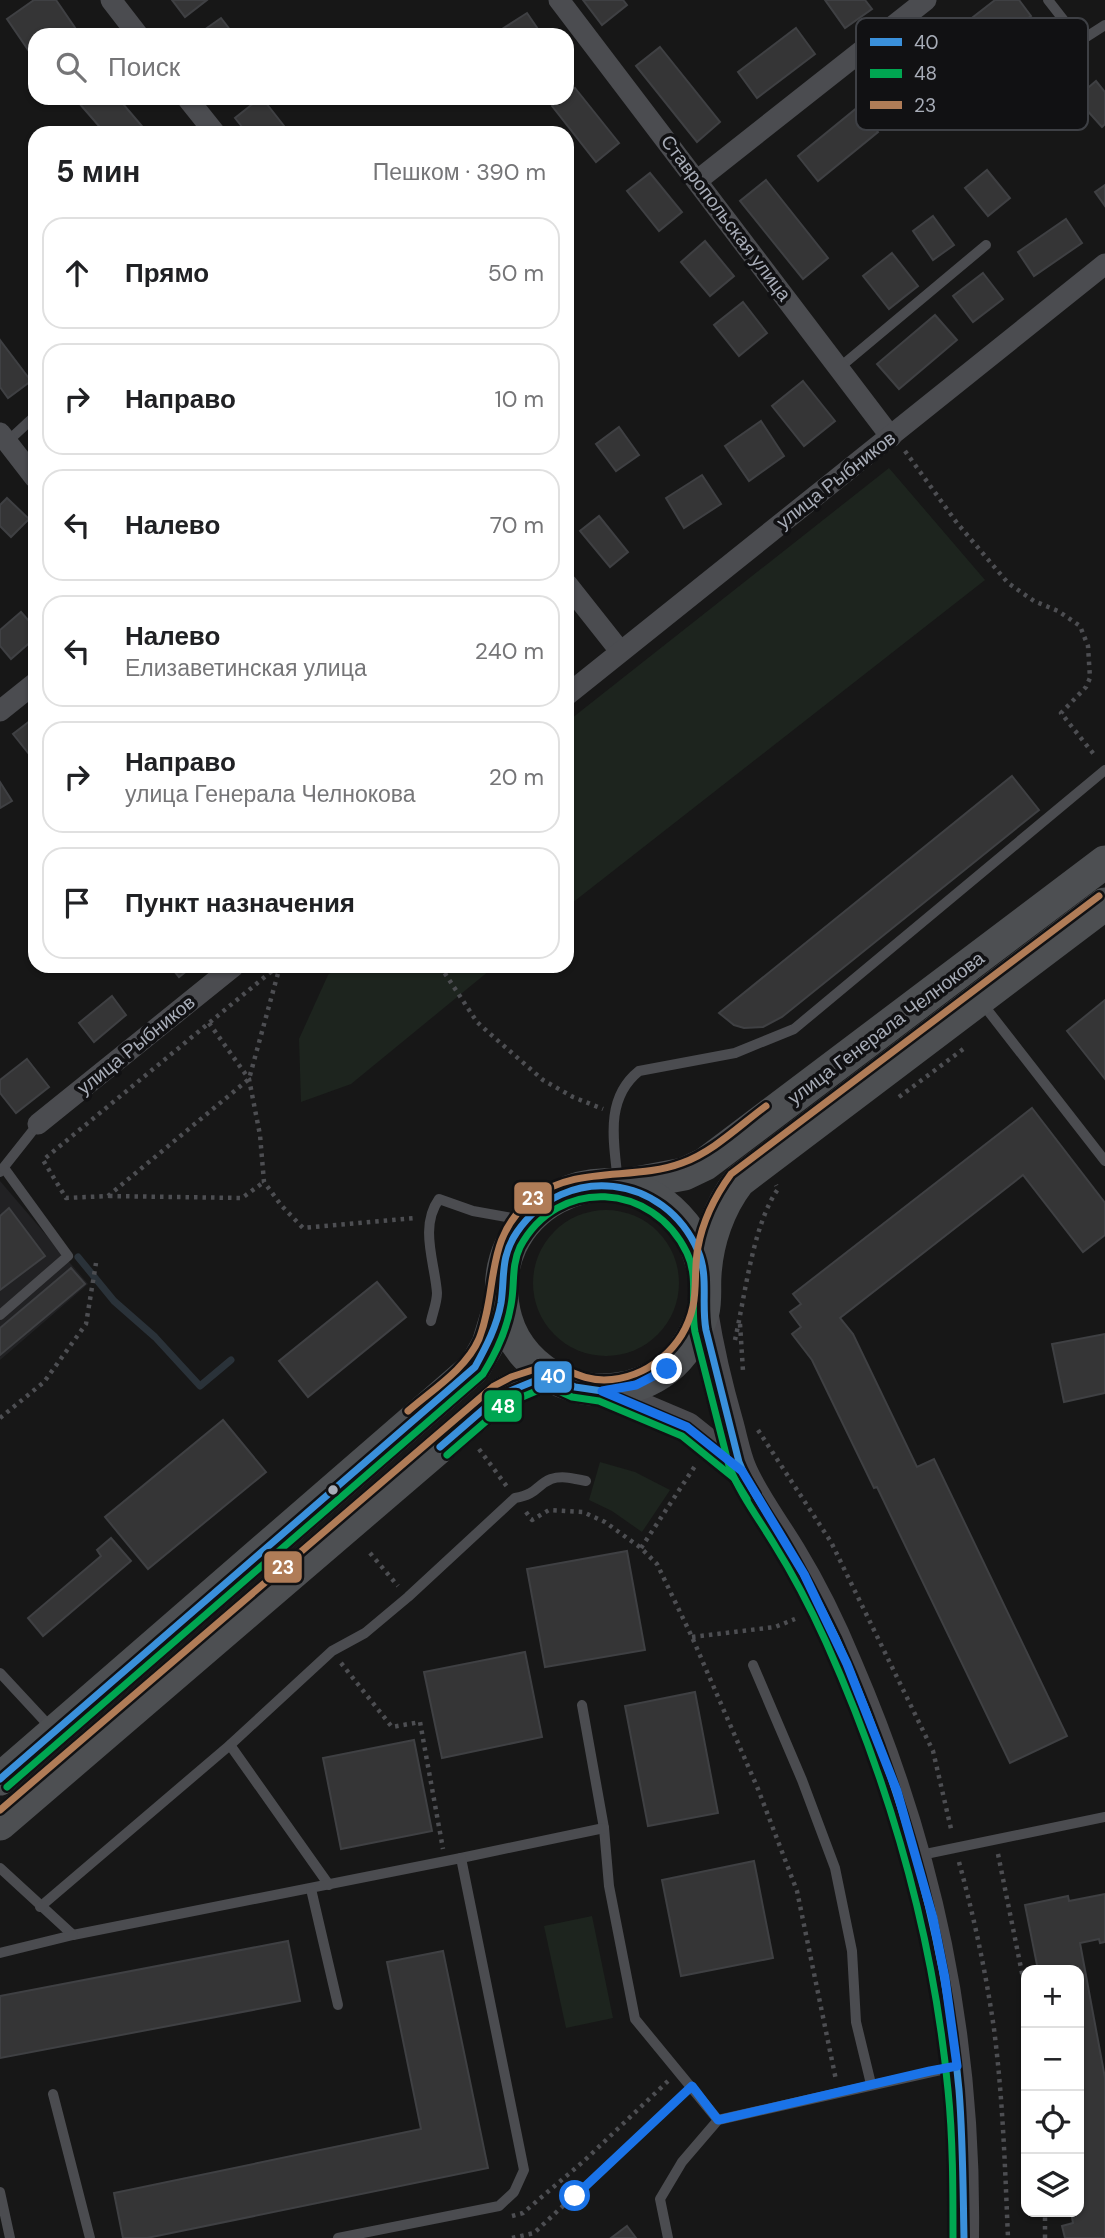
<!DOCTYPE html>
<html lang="ru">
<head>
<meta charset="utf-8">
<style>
	body { margin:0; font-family:"DM Sans",sans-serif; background:#f2f2f2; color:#202124 }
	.controls { position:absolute; right:21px; bottom:21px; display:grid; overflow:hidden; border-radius:14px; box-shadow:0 2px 5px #0004 }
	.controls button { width:63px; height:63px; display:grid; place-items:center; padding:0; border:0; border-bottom:2px solid #e0e0e0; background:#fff; color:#202124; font:35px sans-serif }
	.stop { position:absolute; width:21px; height:21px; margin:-16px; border:5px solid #1a73e8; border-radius:50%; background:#fff }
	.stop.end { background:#1a73e8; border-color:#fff; box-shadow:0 2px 7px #0008 }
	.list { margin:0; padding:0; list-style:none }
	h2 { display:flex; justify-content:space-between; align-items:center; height:91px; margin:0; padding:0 28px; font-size:30px }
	h2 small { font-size:23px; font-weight:400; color:#757577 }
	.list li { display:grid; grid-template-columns:46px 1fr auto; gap:21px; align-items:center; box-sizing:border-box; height:112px; margin:0 14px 14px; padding:0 14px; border:2px solid #e0e0e0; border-radius:21px }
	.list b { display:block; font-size:26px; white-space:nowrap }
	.list p { margin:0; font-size:23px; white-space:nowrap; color:#757577 }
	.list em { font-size:23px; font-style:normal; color:#757577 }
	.icon { flex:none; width:38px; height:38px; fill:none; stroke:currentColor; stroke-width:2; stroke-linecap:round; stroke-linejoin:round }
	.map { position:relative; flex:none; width:1105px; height:2238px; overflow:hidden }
	.search { position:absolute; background:#fff; box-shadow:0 2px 5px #0004; left:28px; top:28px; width:546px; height:77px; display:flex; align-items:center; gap:18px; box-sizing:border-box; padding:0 24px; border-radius:21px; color:#757577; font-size:26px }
	.panel { position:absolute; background:#fff; box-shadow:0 2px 5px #0004; left:28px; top:126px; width:546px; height:847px; border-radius:21px }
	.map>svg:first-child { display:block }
	.built { fill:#212123 }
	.green { fill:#1d241e }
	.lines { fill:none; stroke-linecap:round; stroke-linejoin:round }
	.stream { stroke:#2a3239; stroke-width:7 }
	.building { fill:#353536; stroke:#3f4043; stroke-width:2 }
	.path { stroke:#4d4e52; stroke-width:4.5; stroke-dasharray:3.5 5; stroke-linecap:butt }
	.lane { stroke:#4b4c50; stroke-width:10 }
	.street { stroke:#4b4c50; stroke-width:21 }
	.secondary { stroke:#4a4a4e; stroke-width:30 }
	.primary { stroke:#4d4f52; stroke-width:33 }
	.bus-1-casing { stroke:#111113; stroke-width:12 }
	.bus-2-casing { stroke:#111113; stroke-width:12 }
	.bus-3-casing { stroke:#111113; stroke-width:12 }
	.bus-1 { stroke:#3a90db; stroke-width:7 }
	.bus-2 { stroke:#00a651; stroke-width:7 }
	.bus-3 { stroke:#b07c57; stroke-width:7 }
	.route { stroke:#1a73e8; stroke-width:9 }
	.bus-dot { fill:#a8adb8; stroke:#111113; stroke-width:2.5 }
	.labels { text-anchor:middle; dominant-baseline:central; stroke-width:7; stroke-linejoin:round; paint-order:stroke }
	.street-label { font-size:19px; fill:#a8adb8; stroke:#111113 }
	.key { fill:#111113; stroke:#3e4045; stroke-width:2 }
	.key-label { font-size:19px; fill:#a8adb8 }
	.line-badge { stroke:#111113; stroke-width:2.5 }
	.badge-label { font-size:19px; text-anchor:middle; font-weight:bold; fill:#fff }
</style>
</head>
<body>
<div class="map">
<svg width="1105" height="2238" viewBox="0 0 1105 2238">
	<rect width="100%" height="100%" fill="#171717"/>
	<!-- built -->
	<polygon class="built" points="0,1181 88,1284 0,1360"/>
	<!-- green -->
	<g class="green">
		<polygon points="889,468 985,580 567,907 567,722"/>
		<polygon points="338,966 495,966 351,1084 301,1102 299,1039 328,975"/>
		<circle cx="606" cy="1283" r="73"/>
		<polygon points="600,1462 635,1472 670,1490 642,1532 612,1511 589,1500"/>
		<polygon points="592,1916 613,2018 566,2028 544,1926"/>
	</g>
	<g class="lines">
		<!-- stream -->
		<polyline class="stream" points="78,1257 114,1301 155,1337 200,1386 231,1360"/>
	</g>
	<!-- building -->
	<g class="building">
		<polygon points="34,0 56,0 80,35 35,35 35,60 7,19"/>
		<polygon points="172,0 207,0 185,17"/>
		<polygon points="583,0 623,0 627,5 602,25"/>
		<polygon points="825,0 865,0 872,9 845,28"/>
		<polygon points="995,0 1019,0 1031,16 971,62 950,35"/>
		<polygon points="527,13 542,35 498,35 496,33"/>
		<polygon points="221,18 234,35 197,35"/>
		<polygon points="796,28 815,54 757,98 738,72"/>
		<polygon points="660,47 720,122 697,142 636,66"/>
		<polygon points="1096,81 1105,92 1105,124 1102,127 1076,98"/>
		<polygon points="575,88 619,143 596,162 552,106 562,98 567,98 567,94"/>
		<polygon points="85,98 118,98 147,132 105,133 79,103"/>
		<polygon points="260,98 262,98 288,131 247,133 235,118"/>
		<polygon points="858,107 878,132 818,181 798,156"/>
		<polygon points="987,170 1010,198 988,216 965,188"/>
		<polygon points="650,173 682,212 659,231 627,191"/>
		<polygon points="766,180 828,258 803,279 740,201"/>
		<polygon points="1105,185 1105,206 1095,192"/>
		<polygon points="933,216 954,245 933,260 913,231"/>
		<polygon points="1066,219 1082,243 1034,276 1018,252"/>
		<polygon points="705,241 734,276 710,296 681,262"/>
		<polygon points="892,253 918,286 889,309 863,276"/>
		<polygon points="983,273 1003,299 973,322 953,296"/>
		<polygon points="743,302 767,333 739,356 714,325"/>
		<polygon points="935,315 957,340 899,389 877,364"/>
		<polygon points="0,340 31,381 8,398 0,387"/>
		<polygon points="803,381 835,421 804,446 772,406"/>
		<polygon points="761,421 784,456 749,481 725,446"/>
		<polygon points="619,427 639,455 616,471 596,444"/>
		<polygon points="702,475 721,504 684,528 666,498"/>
		<polygon points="7,498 29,519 11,537 0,526 0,505"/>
		<polygon points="599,516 628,552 610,567 580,531"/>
		<polygon points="21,612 35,628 35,638 11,659 0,646 0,630"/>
		<polygon points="35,717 35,757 33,759 13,734"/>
		<polygon points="1012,776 1039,810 782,1017 763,1027 744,1028 734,1025 719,1013"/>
		<polygon points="0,782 12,801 0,808"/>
		<polygon points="170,966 193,966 179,977"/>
		<polygon points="112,996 126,1015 94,1042 79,1023"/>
		<polygon points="1105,1000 1105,1079 1067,1031"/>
		<polygon points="27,1059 49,1087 16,1113 0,1093 0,1080"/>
		<polygon points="1032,1108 1105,1203 1105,1235 1083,1252 1023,1175 840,1318 853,1334 917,1467 934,1459 1067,1736 1010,1763 877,1487 874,1488 812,1360 792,1334 801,1327 790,1312 801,1304 793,1294"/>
		<polygon points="9,1208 45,1256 0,1290 0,1216"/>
		<polygon points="71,1268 85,1284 0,1355 0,1328"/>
		<polygon points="377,1282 406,1317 308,1397 279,1361"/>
		<polygon points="1105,1334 1105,1393 1064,1402 1052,1344"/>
		<polygon points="223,1420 266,1472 148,1569 105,1517"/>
		<polygon points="111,1538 131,1561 43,1636 28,1618 101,1556 97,1550"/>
		<polygon points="627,1551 645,1650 545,1667 527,1569"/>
		<polygon points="525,1652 542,1737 442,1758 424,1672"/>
		<polygon points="695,1692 718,1813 648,1826 625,1706"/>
		<polygon points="414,1740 432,1831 341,1849 323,1758"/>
		<polygon points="754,1861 773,1958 681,1976 662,1880"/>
		<polygon points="1105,1894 1105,1942 1100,1943 1099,1939 1080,1943 1105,2078 1105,2238 1065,2238 1062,2226 1073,2223 1071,2212 1079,2212 1079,1970 1038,1970 1025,1905 1068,1896 1069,1901"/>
		<polygon points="288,1941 300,2001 0,2058 0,1996"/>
		<polygon points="443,1951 488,2168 147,2238 123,2238 114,2193 421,2129 387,1962"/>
		<polygon points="627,2226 636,2238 611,2238"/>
	</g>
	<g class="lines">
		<!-- path -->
		<g class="path">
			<polyline points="905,451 957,523 1008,583 1034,601 1058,611 1080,626 1088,646 1090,678 1086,687 1061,713 1096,757"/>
			<polyline points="278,966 43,1160 66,1198 108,1196 249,1079 280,966"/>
			<polyline points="440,966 477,1022 488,1032 543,1080 573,1097 603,1109"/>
			<polyline points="209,1023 249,1079 260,1135 264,1182 281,1205 303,1228 415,1218"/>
			<polyline points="899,1097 966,1047"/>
			<polyline points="109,1196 242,1198 264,1182"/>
			<polyline points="740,1324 743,1371"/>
			<path d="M735,1340C745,1296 753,1224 778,1189L776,1185"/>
			<polyline points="0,1418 44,1382 86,1324 96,1263"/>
			<polyline points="758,1430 831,1542 933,1751 952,1833"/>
			<polyline points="479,1449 508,1488"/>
			<polyline points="526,1512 532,1520 549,1510 583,1512 605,1522 641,1548 657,1564 692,1637 758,1789 797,1891 836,2080"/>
			<polyline points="641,1548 695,1466"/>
			<polyline points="370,1553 398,1586"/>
			<polyline points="692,1637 775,1627 795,1619"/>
			<polyline points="341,1663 392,1727 420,1722 443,1849"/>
			<polyline points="998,1854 1026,1993"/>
			<path d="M959,1862C974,1917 986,1973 994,2029C1003,2099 1005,2168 1008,2238"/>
			<polyline points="512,2216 523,2213 585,2160 668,2081"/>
			<polyline points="512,2238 534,2233 681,2096"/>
			<polyline points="1045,2238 1045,2212"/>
		</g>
		<!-- lane -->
		<g class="lane">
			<polyline points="1048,0 1080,41 1105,25"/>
			<polyline points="839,368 986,245"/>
			<polyline points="7,442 35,416"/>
			<polyline points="982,1003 1105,1161"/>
			<polyline points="0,1172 38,1124"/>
			<path d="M618,1182C614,1143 604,1099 639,1071L735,1053L794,1029L1105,770"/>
			<polyline points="0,1315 68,1256 4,1168"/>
			<path d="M431,1321C433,1312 437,1302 437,1293C435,1263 419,1227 439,1199L473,1211L523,1220"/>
			<polyline points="753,1665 802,1780 835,1868 852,1951 856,2022 871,2084"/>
			<polyline points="0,1673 53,1730"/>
			<polyline points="582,1705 604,1828 609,1886 635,2019 718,2120 954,2067"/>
			<polyline points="230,1745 329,1885"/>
			<polyline points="916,1856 1105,1817"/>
			<polyline points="461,1858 604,1828"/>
			<polyline points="0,1868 73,1935 461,1858 524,2170 514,2192 499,2206 338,2238"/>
			<polyline points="311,1889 338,2005"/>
			<path d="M40,1907L230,1745L332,1651L365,1633L408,1597L515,1498C538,1494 536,1485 551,1479C563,1475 575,1479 586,1481"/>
			<polyline points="0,1953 73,1935"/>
			<polyline points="53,2094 90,2238"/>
			<polyline points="0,2192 10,2238"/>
			<polyline points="668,2238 660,2199 682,2162 718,2120"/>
		</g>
		<!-- street -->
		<g class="street">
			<polyline points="111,0 138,35"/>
			<polyline points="559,0 891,437"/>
			<polyline points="187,98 215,133"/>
			<polyline points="698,180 926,0"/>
			<polyline points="0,433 35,478"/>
			<polyline points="567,584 620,651"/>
			<polyline points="567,695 1105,264"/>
			<polyline points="0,711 35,683"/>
			<polyline points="38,1124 234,966"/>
		</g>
		<!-- secondary -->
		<g class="secondary">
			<path d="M703,1311C709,1349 718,1387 729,1425C733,1440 736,1456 742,1470C753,1496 776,1527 791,1552C813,1588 832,1627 848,1666C928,1852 967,2035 964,2238"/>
			<polyline points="602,1391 687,1427 742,1471"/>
		</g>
		<!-- primary -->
		<g class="primary">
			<polyline points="620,1186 684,1174 705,1164 1105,862"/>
			<path d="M705,1274C700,1257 695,1239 684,1225C613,1135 475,1210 506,1319C514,1347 535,1369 561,1381C595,1396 636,1392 666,1369C684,1355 697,1333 703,1312C706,1299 704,1287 705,1275C707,1241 719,1207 739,1181L1105,904"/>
			<polyline points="0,1779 475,1367 488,1344 501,1301"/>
			<polyline points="0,1824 500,1395 515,1387 549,1375"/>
		</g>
		<defs>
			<g id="bus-1">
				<polyline points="440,1447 500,1395 549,1375 575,1387 602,1391 687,1427 742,1471 756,1494"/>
				<path d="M0,1779L475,1367C486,1347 497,1326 501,1303C505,1276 500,1257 517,1232C565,1162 665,1174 698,1251C709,1277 701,1303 706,1330L739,1462C750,1490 769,1515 784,1540C803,1572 820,1605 836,1638C900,1782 945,1933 959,2090C963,2139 963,2189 964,2238"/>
			</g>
			<g id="bus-2">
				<polyline points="447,1455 506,1404 548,1386 572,1397 599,1401 682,1436 734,1478 747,1499"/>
				<path d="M7,1787L483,1374C496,1353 507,1329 511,1305C515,1285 511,1266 520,1247C558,1176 653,1182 687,1253C699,1278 690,1305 695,1332L729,1466C740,1494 759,1519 774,1544C794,1576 811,1609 826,1642C890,1785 933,1934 948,2090C953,2139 953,2189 953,2238"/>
			</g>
			<g id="bus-3">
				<path d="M408,1411C432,1390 466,1369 479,1339C499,1288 483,1238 533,1198C576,1165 634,1181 682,1163C713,1152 740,1125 766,1106"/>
				<path d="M0,1810L494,1386L511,1377L548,1365C567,1367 579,1380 604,1380C647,1379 684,1348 693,1306C697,1287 694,1267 698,1247C703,1220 715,1196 731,1174L1099,896"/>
			</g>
		</defs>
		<!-- bus-1 casing -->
		<use href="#bus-1" class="bus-1-casing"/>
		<!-- bus-2 casing -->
		<use href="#bus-2" class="bus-2-casing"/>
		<!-- bus-3 casing -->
		<use href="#bus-3" class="bus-3-casing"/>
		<!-- bus-1 -->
		<use href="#bus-1" class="bus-1"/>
		<!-- bus-2 -->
		<use href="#bus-2" class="bus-2"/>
		<!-- bus-3 -->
		<use href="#bus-3" class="bus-3"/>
	</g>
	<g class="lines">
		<!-- route -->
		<polyline class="route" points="575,2196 692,2086 718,2120 930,2071 957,2066 945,1978 933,1918 897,1791 847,1664 804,1574 742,1471 687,1427 602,1391 636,1385 667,1369"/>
	</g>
	<!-- markers -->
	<circle class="bus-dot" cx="333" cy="1490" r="6"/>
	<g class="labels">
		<!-- street labels -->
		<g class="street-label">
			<text transform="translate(726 218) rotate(53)">Ставропольская улица</text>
			<text transform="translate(836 480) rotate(-38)">улица Рыбников</text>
			<text transform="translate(886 1028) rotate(-37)">улица Генерала Челнокова</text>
			<text transform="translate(136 1045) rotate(-39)">улица Рыбников</text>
		</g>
	</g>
	<!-- legend -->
	<rect x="856" y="18" width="232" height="112" rx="10" class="key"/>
	<rect x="870" y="38" width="32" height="8" fill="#3a90db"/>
	<rect x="870" y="69" width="32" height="9" fill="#00a651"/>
	<rect x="870" y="101" width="32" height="8" fill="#b07c57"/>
	<g class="key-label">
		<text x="914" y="49">40</text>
		<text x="914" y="80">48</text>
		<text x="914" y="112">23</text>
	</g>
	<g class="line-badge">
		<rect x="513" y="1181" width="40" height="34" rx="7" fill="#b07c57"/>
		<rect x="533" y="1360" width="40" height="34" rx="7" fill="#3a90db"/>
		<rect x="483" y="1389" width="40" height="34" rx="7" fill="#00a651"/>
		<rect x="263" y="1550" width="40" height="34" rx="7" fill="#b07c57"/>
	</g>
	<g class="badge-label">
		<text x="533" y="1205">23</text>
		<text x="553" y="1383">40</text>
		<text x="503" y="1413">48</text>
		<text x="283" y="1574">23</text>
	</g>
</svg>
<div class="controls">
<button>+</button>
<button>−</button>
<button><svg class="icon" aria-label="locate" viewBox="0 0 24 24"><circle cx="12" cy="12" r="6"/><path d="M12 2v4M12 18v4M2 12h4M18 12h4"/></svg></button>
<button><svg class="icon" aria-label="layers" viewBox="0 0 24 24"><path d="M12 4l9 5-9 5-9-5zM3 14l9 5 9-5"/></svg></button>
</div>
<div class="stop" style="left:575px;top:2196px"></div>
<div class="stop end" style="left:667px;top:1369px"></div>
<div class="search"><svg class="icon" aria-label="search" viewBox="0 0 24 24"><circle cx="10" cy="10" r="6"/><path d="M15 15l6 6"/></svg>Поиск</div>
<section class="panel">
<h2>5 мин<small>Пешком · 390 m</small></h2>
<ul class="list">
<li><svg class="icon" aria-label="ahead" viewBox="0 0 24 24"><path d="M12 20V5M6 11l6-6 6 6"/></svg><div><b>Прямо</b></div><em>50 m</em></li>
<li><svg class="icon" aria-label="right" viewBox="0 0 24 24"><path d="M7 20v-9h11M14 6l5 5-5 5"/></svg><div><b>Направо</b></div><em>10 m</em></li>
<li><svg class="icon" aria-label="left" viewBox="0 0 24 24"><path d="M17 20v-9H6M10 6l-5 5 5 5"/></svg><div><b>Налево</b></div><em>70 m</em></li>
<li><svg class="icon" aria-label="left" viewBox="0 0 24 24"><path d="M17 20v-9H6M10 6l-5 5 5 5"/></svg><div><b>Налево</b><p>Елизаветинская улица</p></div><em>240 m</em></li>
<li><svg class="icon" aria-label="right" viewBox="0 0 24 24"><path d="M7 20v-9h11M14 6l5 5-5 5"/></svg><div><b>Направо</b><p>улица Генерала Челнокова</p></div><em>20 m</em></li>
<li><svg class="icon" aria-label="arrive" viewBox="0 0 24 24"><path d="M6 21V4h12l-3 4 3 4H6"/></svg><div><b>Пункт назначения</b></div></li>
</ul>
</section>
</div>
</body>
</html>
